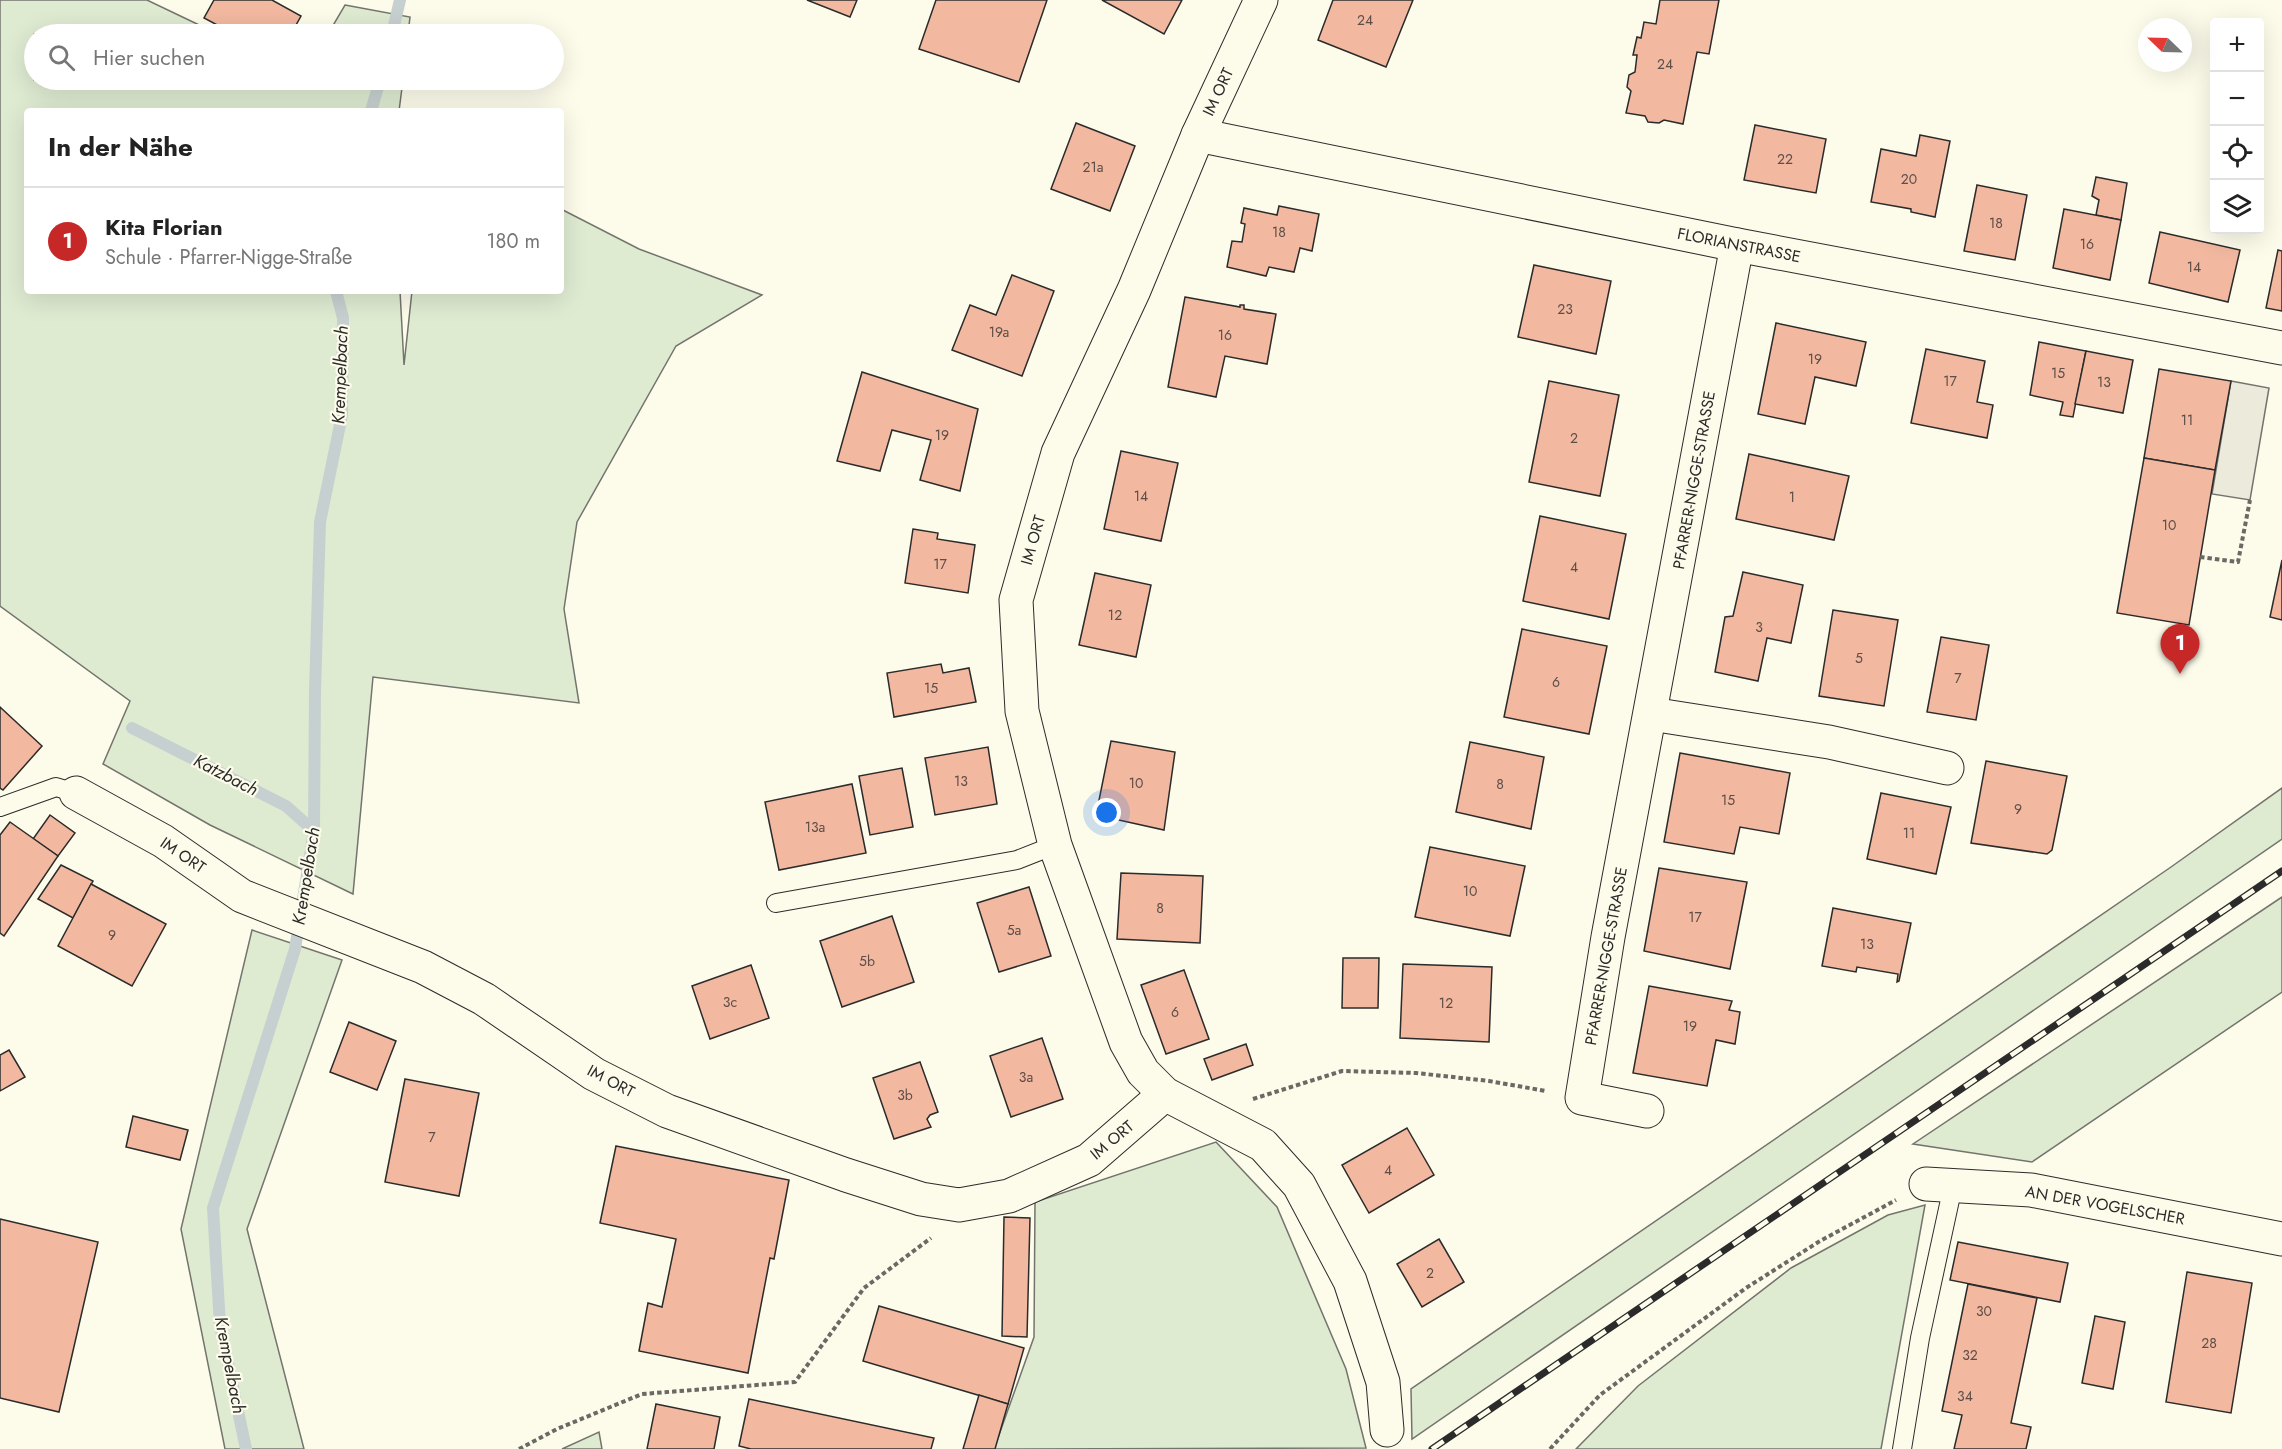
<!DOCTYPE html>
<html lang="de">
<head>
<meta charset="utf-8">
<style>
	body { margin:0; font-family:Jost,sans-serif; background:#f2f2f2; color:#222 }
	.controls { position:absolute; right:18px; top:18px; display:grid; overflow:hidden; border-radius:6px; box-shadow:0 6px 24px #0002 }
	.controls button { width:54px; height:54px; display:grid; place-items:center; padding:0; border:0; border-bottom:2px solid #e0e0e0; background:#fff; color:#222; font:30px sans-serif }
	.compass { position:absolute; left:2138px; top:18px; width:54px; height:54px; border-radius:50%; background:#fff; box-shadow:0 6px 24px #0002; rotate:293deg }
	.you { position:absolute; left:1107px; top:813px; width:21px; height:21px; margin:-15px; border:4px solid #fff; border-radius:50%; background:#1a73e8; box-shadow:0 0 0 9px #1a73e833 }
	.badge { display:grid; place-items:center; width:39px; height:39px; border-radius:50%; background:#c62828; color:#fff; font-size:20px; font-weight:700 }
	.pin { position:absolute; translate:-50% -50px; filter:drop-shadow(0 2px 3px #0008) }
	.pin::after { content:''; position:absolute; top:32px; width:21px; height:18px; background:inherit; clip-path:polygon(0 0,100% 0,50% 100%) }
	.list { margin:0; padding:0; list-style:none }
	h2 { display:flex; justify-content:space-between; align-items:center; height:78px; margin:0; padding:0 24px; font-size:26px }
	h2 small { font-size:20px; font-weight:400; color:#767676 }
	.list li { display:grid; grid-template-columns:39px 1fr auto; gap:18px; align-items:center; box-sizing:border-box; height:108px; padding:0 24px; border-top:2px solid #e0e0e0 }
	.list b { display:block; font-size:22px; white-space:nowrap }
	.list p { margin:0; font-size:20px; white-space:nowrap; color:#767676 }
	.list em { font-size:20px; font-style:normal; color:#767676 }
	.icon { flex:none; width:33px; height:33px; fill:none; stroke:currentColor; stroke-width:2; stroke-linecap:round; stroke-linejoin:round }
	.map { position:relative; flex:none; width:2282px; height:1449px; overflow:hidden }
	.search { position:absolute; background:#fff; box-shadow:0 6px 24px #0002; left:24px; top:24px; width:540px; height:66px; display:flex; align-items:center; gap:15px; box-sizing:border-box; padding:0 21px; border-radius:33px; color:#767676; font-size:22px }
	.panel { position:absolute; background:#fff; box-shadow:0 6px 24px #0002; left:24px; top:108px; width:540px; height:186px; border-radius:6px }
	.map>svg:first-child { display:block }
	.green { fill:#deebd1; stroke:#74746e; stroke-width:1.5 }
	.parking { fill:#eceadb; stroke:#74746e; stroke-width:1.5 }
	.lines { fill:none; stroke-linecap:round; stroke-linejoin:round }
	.stream { stroke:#c7d0d0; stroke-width:12 }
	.building { fill:#f2b8a0; stroke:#2b2b2b; stroke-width:1.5 }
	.lane-casing { stroke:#2b2b2b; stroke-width:20 }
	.street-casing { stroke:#2b2b2b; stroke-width:35 }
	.path { stroke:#6a6964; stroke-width:4; stroke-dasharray:4.5 3; stroke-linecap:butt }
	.lane { stroke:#fdfbea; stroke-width:18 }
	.street { stroke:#fdfbea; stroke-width:33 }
	.rail-casing { stroke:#2b2b2b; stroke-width:7 }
	.rail { stroke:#fdfbea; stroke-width:4.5; stroke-dasharray:14; stroke-linecap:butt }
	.labels { text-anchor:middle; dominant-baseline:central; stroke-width:4.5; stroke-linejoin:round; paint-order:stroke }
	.number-label { font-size:14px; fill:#5d4e48 }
	.street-label { font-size:16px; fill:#2b2b2b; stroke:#fdfbea }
	.water-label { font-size:18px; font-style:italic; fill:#2b2b2b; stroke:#fdfbea }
</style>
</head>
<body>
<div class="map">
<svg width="2282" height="1449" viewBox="0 0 2282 1449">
	<rect width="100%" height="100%" fill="#fdfbea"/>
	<!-- green -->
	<g class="green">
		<polygon points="0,0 147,0 218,34 34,34 34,80 403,80 399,111 27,111 27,291 400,291 404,365 412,291 561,291 561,209 639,249 762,295 676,346 577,522 564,609 579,703 373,677 353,894 210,825 103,764 130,701 0,606"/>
		<polygon points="345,5 410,17 408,34 328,34"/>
		<polygon points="2282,788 2282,839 1412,1439 1411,1389 2171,867"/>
		<polygon points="2282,897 2282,992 2032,1162 1913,1144"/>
		<polygon points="252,930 342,960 247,1229 304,1449 225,1449 181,1229"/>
		<polygon points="1216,1142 1277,1207 1346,1369 1366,1448 994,1449 1034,1337 1035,1202"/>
		<polygon points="1925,1205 1881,1449 1576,1449 1638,1386 1791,1268 1888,1215"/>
		<polygon points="599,1432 602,1449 562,1449"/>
	</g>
	<!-- parking -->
	<polygon class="parking" points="2231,381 2269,388 2250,500 2212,494"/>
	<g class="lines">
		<!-- stream -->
		<g class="stream">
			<polyline points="392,34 400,0"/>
			<polyline points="371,111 380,80"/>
			<polyline points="132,728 286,806 314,831"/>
			<polyline points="246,1449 220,1325 213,1208 295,949 314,831 315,691 320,522 342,415 343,318 336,291"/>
		</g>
	</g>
	<!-- building -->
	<g class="building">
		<polygon points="214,0 272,0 301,16 291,34 234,34 204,18"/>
		<polygon points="807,0 857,0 850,17"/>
		<polygon points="936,0 1047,0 1019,82 919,49"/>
		<polygon points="1102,0 1182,0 1164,34"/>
		<polygon points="1333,0 1413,0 1386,67 1318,40"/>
		<polygon points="1660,0 1719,0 1709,54 1697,52 1683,124 1664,120 1659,123 1648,122 1645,116 1626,113 1631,91 1627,87 1629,75 1635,72 1637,55 1633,55 1637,37 1641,38 1644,22 1656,24"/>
		<polygon points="1076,123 1135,146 1110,211 1051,189"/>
		<polygon points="1755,125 1826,139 1816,193 1744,180"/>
		<polygon points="1920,135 1950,141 1935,217 1911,212 1911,209 1871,202 1881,149 1916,156"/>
		<polygon points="2096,177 2127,183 2121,220 2096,215 2099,200 2092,196"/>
		<polygon points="1977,185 2027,195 2015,260 1964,251"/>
		<polygon points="1279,206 1319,214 1312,251 1300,248 1294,272 1269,267 1266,276 1227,267 1232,241 1242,242 1245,224 1241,223 1244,208 1277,215"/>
		<polygon points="2064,209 2121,220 2110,280 2053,268"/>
		<polygon points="2160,232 2240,250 2228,302 2149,283"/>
		<polygon points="2278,250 2282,251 2282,311 2266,308"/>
		<polygon points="1534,265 1611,281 1596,354 1518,337"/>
		<polygon points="1012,275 1054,291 1022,376 952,350 970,305 996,315"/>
		<polygon points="1185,297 1240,307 1240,305 1244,305 1244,309 1276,314 1267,364 1225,356 1216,397 1168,387"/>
		<polygon points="1776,323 1866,342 1856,386 1815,377 1805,424 1758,414"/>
		<polygon points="2039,342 2086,351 2073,417 2060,415 2063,402 2030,395"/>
		<polygon points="1926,349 1985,361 1977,402 1993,405 1987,438 1911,423"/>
		<polygon points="2086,351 2133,360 2123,413 2075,404"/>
		<polygon points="2159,369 2231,381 2215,470 2144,458"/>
		<polygon points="862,372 978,409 960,491 920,480 931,440 892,430 880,471 837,461"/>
		<polygon points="1549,381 1619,395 1600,496 1529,482"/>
		<polygon points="1121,451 1178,463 1161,541 1104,529"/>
		<polygon points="1749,454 1849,476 1834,540 1736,519"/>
		<polygon points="2144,458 2215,470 2189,625 2117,613"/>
		<polygon points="1540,516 1626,534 1609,619 1523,601"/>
		<polygon points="913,529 938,533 937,539 975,545 968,593 905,583"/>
		<polygon points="2282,560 2282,620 2270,617"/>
		<polygon points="1743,572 1803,585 1791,643 1767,638 1758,681 1715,672 1725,617 1733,616"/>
		<polygon points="1095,573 1151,585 1136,657 1079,645"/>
		<polygon points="1833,610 1898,620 1884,706 1819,696"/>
		<polygon points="1522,629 1607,646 1589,734 1504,717"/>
		<polygon points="1941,637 1989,645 1976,720 1927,712"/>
		<polygon points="941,664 943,673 969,668 976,702 894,717 887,673"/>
		<polygon points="0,707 42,746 3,790 0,788"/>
		<polygon points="1111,741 1175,752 1164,830 1096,815"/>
		<polygon points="1470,742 1544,757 1531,829 1456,812"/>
		<polygon points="988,747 997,804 935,815 925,758"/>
		<polygon points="1680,753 1790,773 1779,834 1740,827 1734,854 1664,842"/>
		<polygon points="1986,761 2067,776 2052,850 2047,854 1971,843"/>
		<polygon points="902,768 913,827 870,835 859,776"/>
		<polygon points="852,784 866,853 779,870 765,802"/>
		<polygon points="1881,793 1951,807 1936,874 1867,859"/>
		<polygon points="50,815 75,833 58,856 33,839"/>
		<polygon points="10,822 58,856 4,936 0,933 0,835"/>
		<polygon points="1430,847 1525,866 1510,936 1415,917"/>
		<polygon points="61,865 93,881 73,918 38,899"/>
		<polygon points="1659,868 1747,882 1730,969 1644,951"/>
		<polygon points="1121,873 1203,876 1200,943 1117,939"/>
		<polygon points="91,884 166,924 132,986 58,946"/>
		<polygon points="1029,887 1051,956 999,972 977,903"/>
		<polygon points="1833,908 1911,923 1899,981 1897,982 1898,974 1857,967 1856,972 1822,966"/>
		<polygon points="892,916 914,982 842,1007 820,941"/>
		<polygon points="1343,958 1379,958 1378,1008 1342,1008"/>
		<polygon points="1403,964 1492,967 1489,1042 1400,1038"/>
		<polygon points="751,965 769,1018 710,1039 692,986"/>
		<polygon points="1184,970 1209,1039 1166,1054 1141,985"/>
		<polygon points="1649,986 1732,1001 1729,1010 1740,1012 1735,1044 1716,1040 1707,1086 1633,1073"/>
		<polygon points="349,1022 396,1041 377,1090 330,1072"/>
		<polygon points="1042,1038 1063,1099 1011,1117 990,1056"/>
		<polygon points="1246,1044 1253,1065 1212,1080 1204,1059"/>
		<polygon points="9,1050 25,1077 0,1091 0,1055"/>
		<polygon points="920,1062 938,1112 930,1115 927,1119 931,1127 894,1139 873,1078"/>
		<polygon points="405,1079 479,1093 459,1196 385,1182"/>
		<polygon points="133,1116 188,1130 180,1160 126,1147"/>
		<polygon points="1407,1128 1434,1175 1369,1213 1342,1165"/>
		<polygon points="616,1146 789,1180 774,1259 770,1258 748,1373 639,1351 648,1303 662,1307 676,1239 600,1223"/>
		<polygon points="1004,1217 1030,1218 1027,1337 1002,1336"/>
		<polygon points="0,1219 98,1242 59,1412 0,1398"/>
		<polygon points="1439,1239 1464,1282 1422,1307 1397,1264"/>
		<polygon points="1958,1242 2068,1263 2060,1302 1950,1280"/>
		<polygon points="2187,1272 2252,1283 2231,1413 2166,1402"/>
		<polygon points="1968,1284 2037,1298 2011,1423 2031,1427 2026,1449 1954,1449 1962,1415 1942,1411"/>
		<polygon points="879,1306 1024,1348 1008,1404 863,1361"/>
		<polygon points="2095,1316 2125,1322 2113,1389 2082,1383"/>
		<polygon points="979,1395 1008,1404 995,1449 963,1449"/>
		<polygon points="749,1399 934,1438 931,1449 751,1449 739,1446"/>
		<polygon points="656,1404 720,1417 714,1449 647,1449"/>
	</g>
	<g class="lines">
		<defs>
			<g id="lane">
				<polyline points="0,807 56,787 76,793"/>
				<polyline points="776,903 1017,860 1055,845"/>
				<polyline points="1902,1449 1920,1338 1953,1186"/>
			</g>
			<g id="street">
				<polyline points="1261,0 1198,135 1134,290 1058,453 1016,600 1022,711 1055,845 1126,1042 1143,1072 1165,1094 1263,1145 1299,1185 1350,1281 1383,1382 1387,1430"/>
				<polyline points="1198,135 1737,245 2282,348"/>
				<polyline points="1651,714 1829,742 1947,768"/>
				<polyline points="76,793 163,841 242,896 423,967 484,999 594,1074 667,1111 846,1175 921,1199 959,1205 1009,1196 1089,1160 1165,1094"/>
				<polyline points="1647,1111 1582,1098 1608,937 1737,245"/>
				<polyline points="1926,1184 2031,1190 2282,1239"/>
			</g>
		</defs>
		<!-- lane casing -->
		<use href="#lane" class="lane-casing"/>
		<!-- street casing -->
		<use href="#street" class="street-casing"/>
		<!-- path -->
		<g class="path">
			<polyline points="2200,557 2238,562 2250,500"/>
			<polyline points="1253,1099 1342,1071 1416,1073 1489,1081 1546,1091"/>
			<polyline points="519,1449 557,1429 642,1394 795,1382 864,1288 931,1238"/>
			<polyline points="1550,1449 1600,1395 1746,1288 1820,1241 1896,1200"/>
		</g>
		<!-- lane -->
		<use href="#lane" class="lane"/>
		<!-- street -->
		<use href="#street" class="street"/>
		<defs>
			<polyline id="rail" points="1432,1449 2282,871"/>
		</defs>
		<!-- rail casing -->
		<use href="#rail" class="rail-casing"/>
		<!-- rail -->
		<use href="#rail" class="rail"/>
	</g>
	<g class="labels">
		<!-- number labels -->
		<g class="number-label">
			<text x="1365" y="20">24</text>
			<text x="1665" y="64">24</text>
			<text x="1785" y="159">22</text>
			<text x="1093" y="167">21a</text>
			<text x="1909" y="179">20</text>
			<text x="1996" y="223">18</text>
			<text x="1279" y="232">18</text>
			<text x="2087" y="244">16</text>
			<text x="2194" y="267">14</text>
			<text x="1565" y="309">23</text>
			<text x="999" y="332">19a</text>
			<text x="1225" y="335">16</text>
			<text x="1815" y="359">19</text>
			<text x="2058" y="373">15</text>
			<text x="1950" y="381">17</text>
			<text x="2104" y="382">13</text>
			<text x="2187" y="420">11</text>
			<text x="942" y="435">19</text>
			<text x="1574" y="438">2</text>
			<text x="1141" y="496">14</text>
			<text x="1792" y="497">1</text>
			<text x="2169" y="525">10</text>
			<text x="940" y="564">17</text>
			<text x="1574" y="567">4</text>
			<text x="1115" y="615">12</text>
			<text x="1759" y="627">3</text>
			<text x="1859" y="658">5</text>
			<text x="1958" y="678">7</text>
			<text x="1556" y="682">6</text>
			<text x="931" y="688">15</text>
			<text x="961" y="781">13</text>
			<text x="1136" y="783">10</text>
			<text x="1500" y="784">8</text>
			<text x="1728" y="800">15</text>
			<text x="2018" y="809">9</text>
			<text x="815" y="827">13a</text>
			<text x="1909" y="833">11</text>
			<text x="1470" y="891">10</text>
			<text x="1160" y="908">8</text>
			<text x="1695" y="917">17</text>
			<text x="1014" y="930">5a</text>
			<text x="112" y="935">9</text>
			<text x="1867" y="944">13</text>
			<text x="867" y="961">5b</text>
			<text x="730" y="1002">3c</text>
			<text x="1446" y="1003">12</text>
			<text x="1175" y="1012">6</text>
			<text x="1690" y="1026">19</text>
			<text x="1026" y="1077">3a</text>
			<text x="905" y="1095">3b</text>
			<text x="432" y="1137">7</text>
			<text x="1388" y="1170">4</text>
			<text x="1430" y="1273">2</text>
			<text x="1984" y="1311">30</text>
			<text x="2209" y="1343">28</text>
			<text x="1970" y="1355">32</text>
			<text x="1965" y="1396">34</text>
		</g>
		<!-- street labels -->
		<g class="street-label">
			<text transform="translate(1218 92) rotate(-65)">IM ORT</text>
			<text transform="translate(1739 245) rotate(11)">FLORIANSTRASSE</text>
			<text transform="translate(1694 480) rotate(-80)">PFARRER-NIGGE-STRASSE</text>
			<text transform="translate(1033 540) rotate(-74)">IM ORT</text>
			<text transform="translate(183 855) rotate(34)">IM ORT</text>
			<text transform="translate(1606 956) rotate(-80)">PFARRER-NIGGE-STRASSE</text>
			<text transform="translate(611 1081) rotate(28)">IM ORT</text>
			<text transform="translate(1112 1140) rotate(-40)">IM ORT</text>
			<text transform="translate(2105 1205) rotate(10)">AN DER VOGELSCHER</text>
		</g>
		<!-- water labels -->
		<g class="water-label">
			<text transform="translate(340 375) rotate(-88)">Krempelbach</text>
			<text transform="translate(226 775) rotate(27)">Katzbach</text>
			<text transform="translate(306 876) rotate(-81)">Krempelbach</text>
			<text transform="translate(230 1365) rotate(79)">Krempelbach</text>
		</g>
	</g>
</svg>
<div class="controls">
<button>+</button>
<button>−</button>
<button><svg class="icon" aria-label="locate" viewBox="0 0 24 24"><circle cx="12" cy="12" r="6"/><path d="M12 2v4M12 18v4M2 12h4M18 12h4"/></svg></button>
<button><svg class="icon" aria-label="layers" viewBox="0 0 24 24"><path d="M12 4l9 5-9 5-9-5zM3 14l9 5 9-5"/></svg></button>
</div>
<svg class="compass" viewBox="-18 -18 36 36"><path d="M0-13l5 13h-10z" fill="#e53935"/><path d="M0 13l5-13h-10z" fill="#767676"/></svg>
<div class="you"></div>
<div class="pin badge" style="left:2180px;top:674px">1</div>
<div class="search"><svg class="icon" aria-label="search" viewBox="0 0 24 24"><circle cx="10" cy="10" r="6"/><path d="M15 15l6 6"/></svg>Hier suchen</div>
<section class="panel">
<h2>In der Nähe<small></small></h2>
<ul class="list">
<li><span class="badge">1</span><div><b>Kita Florian</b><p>Schule · Pfarrer-Nigge-Straße</p></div><em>180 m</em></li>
</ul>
</section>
</div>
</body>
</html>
